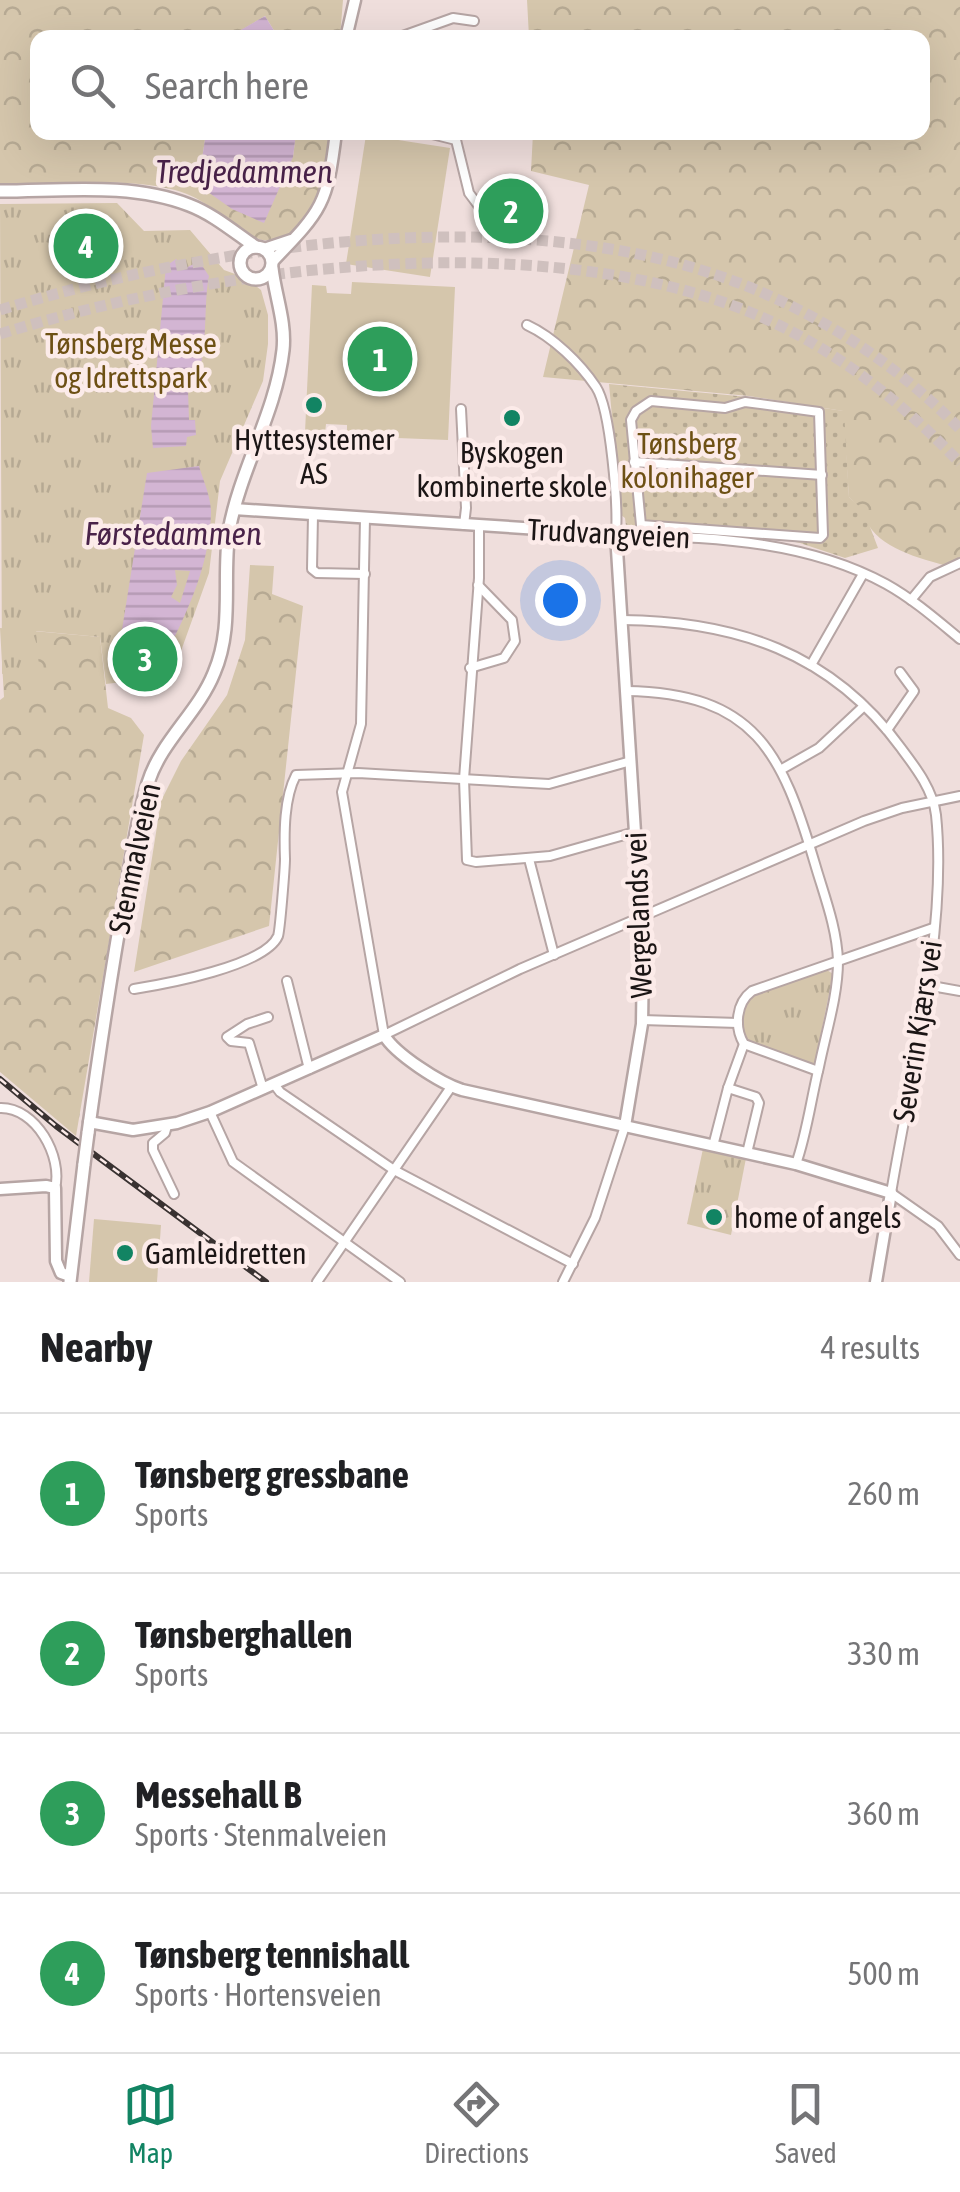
<!DOCTYPE html>
<html lang="en">
<head>
<meta charset="utf-8">
<style>
	body { margin:0; font-family:"Asap Condensed",sans-serif; background:#f6f6f6; color:#202124 }
	.you { position:absolute; left:560px; top:600px; width:35px; height:35px; margin:-25px; border:8px solid #fff; border-radius:50%; background:#1a73e8; box-shadow:0 0 0 15px #1a73e833 }
	.badge { display:grid; place-items:center; width:65px; height:65px; border-radius:50%; background:#128463; color:#fff; font-size:32px; font-weight:700 }
	.pin { position:absolute; translate:-50% -50%; border:5px solid #fff; box-shadow:0 2px 10px #0006 }
	.list { margin:0; padding:0; list-style:none }
	h2 { display:flex; justify-content:space-between; align-items:center; height:130px; margin:0; padding:0 40px; font-size:42px }
	h2 small { font-size:32px; font-weight:400; color:#757577 }
	.list li { display:grid; grid-template-columns:65px 1fr auto; gap:30px; align-items:center; box-sizing:border-box; height:160px; padding:0 40px; border-top:2px solid #e0e0e0 }
	.list b { display:block; font-size:38px; white-space:nowrap }
	.list p { margin:0; font-size:32px; white-space:nowrap; color:#757577 }
	.list em { font-size:32px; font-style:normal; color:#757577 }
	.icon { flex:none; width:55px; height:55px; fill:none; stroke:currentColor; stroke-width:2; stroke-linecap:round; stroke-linejoin:round }
	.map { position:relative; flex:none; width:960px; height:1282px; overflow:hidden }
	.search { position:absolute; background:#fff; box-shadow:0 10px 40px #0002; left:30px; right:30px; top:30px; height:110px; display:flex; align-items:center; gap:25px; box-sizing:border-box; padding:0 35px; border-radius:20px; color:#757577; font-size:38px }
	.sheet { height:770px; background:#fff }
	nav { display:flex; justify-content:space-around; align-items:center; box-sizing:border-box; height:140px; border-top:2px solid #e0e0e0; background:#fff; font-size:28px; color:#757577 }
	nav a { display:grid; justify-items:center; gap:5px }
	nav .on { color:#128463 }
	.map>svg:first-child { display:block }
	.grass { fill:#d5c6ac }
	.forest { fill:url(#forest-crowns) }
	.park { fill:url(#park-tufts) }
	.garden { fill:url(#garden-dots) }
	.water { fill:url(#water-rules); fill-rule:evenodd }
	.lines { fill:none; stroke-linecap:round; stroke-linejoin:round }
	.primary-tunnel { stroke:#cfc0be; stroke-width:11; stroke-dasharray:11 5.5; stroke-linecap:butt }
	.minor-casing { stroke:#b6a5a4; stroke-width:12 }
	.secondary-casing { stroke:#b6a5a4; stroke-width:15 }
	.primary-casing { stroke:#b6a5a4; stroke-width:16 }
	.minor { stroke:#fff; stroke-width:8 }
	.secondary { stroke:#fff; stroke-width:10 }
	.primary { stroke:#fff; stroke-width:11 }
	.rail-casing { stroke:#393231; stroke-width:6 }
	.rail { stroke:#fcebe9; stroke-width:2.5; stroke-dasharray:8; stroke-linecap:butt }
	.primary-bridge-casing { stroke:#b6a5a4; stroke-width:16; stroke-linecap:butt }
	.primary-bridge { stroke:#fff; stroke-width:11 }
	.poi-dot { fill:#128463; stroke:#fcebe9; stroke-width:4 }
	.labels { text-anchor:middle; dominant-baseline:central; stroke-width:9; stroke-linejoin:round; paint-order:stroke }
	.park-label { font-size:30px; fill:#6d5014; stroke:#fcebe9 }
	.poi-label { font-size:30px; fill:#1b1515; stroke:#fcebe9 }
	.street-label { font-size:30px; fill:#1b1515; stroke:#fcebe9 }
	.water-label { font-size:32px; font-style:italic; fill:#492249; stroke:#fcebe9 }
</style>
</head>
<body>
<div class="map">
<svg width="960" height="1282" viewBox="0 0 960 1282">
	<defs>
		<pattern id="forest-crowns" width="20" height="18" patternUnits="userSpaceOnUse" patternTransform="scale(2.5)"><rect width="20" height="18" fill="#d5c6ac"/><path d="M2 6a3 3 0 1 1 6 0M12 15a3 3 0 1 1 6 0" fill="none" stroke="#b6a993"/></pattern>
		<pattern id="park-tufts" width="24" height="20" patternUnits="userSpaceOnUse" patternTransform="scale(2.5)"><rect width="24" height="20" fill="#d5c6ac"/><path d="M3 7l-1-3M5 7V3M7 7l1-3M15 17l-1-3M17 17v-4M19 17l1-3" fill="none" stroke="#b6a993"/></pattern>
		<pattern id="garden-dots" width="8" height="8" patternUnits="userSpaceOnUse" patternTransform="scale(2.5)"><rect width="8" height="8" fill="#d5c6ac"/><path d="M2 2h.1M6 6h.1" fill="none" stroke="#b6a993" stroke-width="1.8" stroke-linecap="round"/></pattern>
		<pattern id="water-rules" width="6" height="5" patternUnits="userSpaceOnUse" patternTransform="scale(2.5)"><rect width="6" height="5" fill="#d3b5d3"/><path d="M0 2.5h6" fill="none" stroke="#b59bb4"/></pattern>
	</defs>
	<rect width="100%" height="100%" fill="#efdedc"/>
	<!-- grass -->
	<g class="grass">
		<polygon points="366,135 450,148 430,277 346,264"/>
		<polygon points="352,282 455,287 448,440 347,436 347,425 326,424 325,433 305,432 312,285 326,286 327,293 351,294"/>
		<polygon points="94,1219 161,1225 157,1282 89,1282"/>
	</g>
	<!-- forest -->
	<g class="forest">
		<path d="M0,0H343L340,37H278L265,16L240,31L236,37L38,38V132L206,133L198,185L293,157L296,133H330C326,169 323,213 289,234C278,241 266,243 254,237C227,222 206,198 175,190C119,176 57,185 0,187Z"/>
		<path d="M527,0H960V570C933,561 891,554 872,530C863,518 862,509 849,497L843,411L749,396L543,377L589,185L531,171L533,133L922,132V38L529,37Z"/>
		<polygon points="250,565 274,566 272,594 303,606 269,926 134,972 161,801 181,761 227,695 245,640"/>
		<polygon points="0,628 100,637 108,708 131,718 144,735 76,1136 0,1072 0,700 4,697"/>
	</g>
	<!-- park -->
	<g class="park">
		<polygon points="117,203 144,231 190,230 224,270 246,278 261,290 268,315 268,344 263,381 220,481 209,573 172,676 106,684 100,637 36,631 39,667 2,674 0,204"/>
		<path d="M827,970L833,974L815,1063L807,1064L747,1042C739,1027 741,1010 750,997Z"/>
		<polygon points="704,1144 747,1153 731,1235 687,1224"/>
	</g>
	<!-- garden -->
	<polygon class="garden" points="609,384 749,397 844,411 849,497 864,511 878,548 845,558 800,543 765,536 626,526 625,518 621,515"/>
	<!-- water -->
	<g class="water">
		<polygon points="265,16 278,37 236,37 239,31"/>
		<polygon points="206,133 296,133 293,157 264,223 232,209 198,185"/>
		<path d="M176,259L186,268L199,261L209,276C202,309 211,368 188,390L189,420H195L196,435L187,437L186,446L153,448L151,426L166,266Z"/>
		<path d="M199,466C203,480 211,497 211,512C210,558 193,600 173,640L121,636L147,473ZM175,570L190,571L180,603L171,597L177,585Z"/>
	</g>
	<g class="lines">
		<!-- primary-tunnel -->
		<g class="primary-tunnel">
			<path d="M0,310C225,241 540,196 761,292C836,324 903,371 960,429"/>
			<path d="M0,334C218,266 537,225 752,313C832,346 901,401 960,463"/>
		</g>
		<defs>
			<g id="minor">
				<polyline points="397,38 453,18 474,21"/>
				<polyline points="424,132 456,140 469,193 478,205"/>
				<path d="M527,325C553,337 580,363 596,387C611,410 618,506 616,534C709,538 803,539 886,584C913,599 937,620 960,639"/>
				<polygon points="651,401 725,408 745,402 819,412 823,535 820,538 641,525 631,420 636,411"/>
				<polyline points="461,409 466,508 464,525"/>
				<polyline points="634,462 822,475"/>
				<polyline points="313,515 312,569 317,573 365,574"/>
				<polyline points="365,518 361,724 342,792 384,1035 520,969 864,821 902,808 960,796"/>
				<polyline points="479,526 479,578 464,779 467,860 476,862 550,856 635,832"/>
				<polyline points="911,600 930,577 960,563"/>
				<path d="M622,620C735,621 831,652 901,748C916,768 933,790 936,815C948,929 910,1079 891,1193L938,1226L960,1255"/>
				<polyline points="811,665 863,574"/>
				<polyline points="470,668 504,658 515,641 512,620 478,585"/>
				<path d="M626,691C755,693 782,752 815,864C824,895 837,928 838,961C838,996 826,1032 819,1067C811,1099 807,1133 796,1164"/>
				<polyline points="887,730 914,691 900,672"/>
				<polyline points="782,769 819,748 864,706"/>
				<polyline points="529,859 554,955"/>
				<polyline points="287,981 309,1069"/>
				<polyline points="926,985 960,991"/>
				<path d="M134,989C165,984 265,966 278,936C280,931 285,867 285,859C284,832 284,798 296,775L358,773L549,784L631,761"/>
				<polyline points="642,1020 738,1023"/>
				<path d="M818,1071L744,1044C734,1027 736,1003 752,991L933,928"/>
				<polyline points="274,1084 280,1092 394,1170 573,1264"/>
				<polyline points="728,1088 744,1044"/>
				<polyline points="263,1089 249,1043 231,1041 227,1037 247,1024 268,1017"/>
				<path d="M0,1108C36,1107 63,1157 55,1188"/>
				<polyline points="210,1112 233,1162 400,1282"/>
				<polyline points="167,1126 165,1133 153,1143 153,1150 174,1194"/>
				<polyline points="713,1146 728,1088 756,1097 759,1103 747,1153"/>
				<polyline points="317,1282 451,1087"/>
				<polyline points="563,1282 595,1218 625,1126"/>
			</g>
			<g id="secondary">
				<polyline points="346,38 355,0"/>
				<polyline points="264,249 291,240"/>
				<path d="M272,262C322,210 327,206 336,132"/>
				<polyline points="234,509 616,534 643,958 642,1024 625,1126"/>
				<path d="M89,1122L133,1130L177,1123L210,1112L384,1035C395,1054 440,1083 462,1090L796,1164L891,1193L876,1282"/>
				<polyline points="0,1189 46,1186 55,1188 56,1261 61,1273 70,1276"/>
			</g>
			<g id="primary">
				<path d="M0,191C61,191 131,182 189,205C213,214 234,232 256,247"/>
				<circle cx="256" cy="263" r="16"/>
				<path d="M88,1133C99,1053 111,973 125,894C132,857 137,819 148,783C161,741 198,713 214,673C234,627 222,579 229,531C240,469 276,413 283,350C286,322 275,295 272,268"/>
				<polyline points="70,1282 84,1164"/>
			</g>
		</defs>
		<!-- minor casing -->
		<use href="#minor" class="minor-casing"/>
		<!-- secondary casing -->
		<use href="#secondary" class="secondary-casing"/>
		<!-- primary casing -->
		<use href="#primary" class="primary-casing"/>
		<!-- minor -->
		<use href="#minor" class="minor"/>
		<!-- secondary -->
		<use href="#secondary" class="secondary"/>
		<!-- primary -->
		<use href="#primary" class="primary"/>
		<defs>
			<polyline id="rail" points="0,1079 56,1126 266,1282"/>
		</defs>
		<!-- rail casing -->
		<use href="#rail" class="rail-casing"/>
		<!-- rail -->
		<use href="#rail" class="rail"/>
		<defs>
			<polyline id="primary-bridge" points="84,1164 88,1133"/>
		</defs>
		<!-- primary-bridge casing -->
		<use href="#primary-bridge" class="primary-bridge-casing"/>
		<!-- primary-bridge -->
		<use href="#primary-bridge" class="primary-bridge"/>
	</g>
	<!-- markers -->
	<g class="poi-dot">
		<circle cx="314" cy="405" r="10"/>
		<circle cx="512" cy="418" r="10"/>
		<circle cx="714" cy="1217" r="10"/>
		<circle cx="125" cy="1253" r="10"/>
	</g>
	<g class="labels">
		<!-- park labels -->
		<g class="park-label">
			<text x="131" y="343">Tønsberg Messe<tspan x="131" dy="34">og Idrettspark</tspan></text>
			<text x="687" y="443">Tønsberg<tspan x="687" dy="34">kolonihager</tspan></text>
		</g>
		<!-- poi labels -->
		<g class="poi-label">
			<text x="314" y="439">Hyttesystemer<tspan x="314" dy="34">AS</tspan></text>
			<text x="512" y="452">Byskogen<tspan x="512" dy="34">kombinerte skole</tspan></text>
			<text x="734" y="1217" text-anchor="start">home of angels</text>
			<text x="145" y="1253" text-anchor="start">Gamleidretten</text>
		</g>
		<!-- street labels -->
		<g class="street-label">
			<text transform="translate(609 533) rotate(3)">Trudvangveien</text>
			<text transform="translate(134 858) rotate(-78)">Stenmalveien</text>
			<text transform="translate(638 915) rotate(-92)">Wergelands vei</text>
			<text transform="translate(917 1031) rotate(-81)">Severin Kjærs vei</text>
		</g>
		<!-- water labels -->
		<g class="water-label">
			<text x="244" y="171">Tredjedammen</text>
			<text x="173" y="533">Førstedammen</text>
		</g>
	</g>
</svg>
<div class="you"></div>
<div class="pin badge" style="left:380px;top:359px;background:#2e9e5b">1</div>
<div class="pin badge" style="left:511px;top:211px;background:#2e9e5b">2</div>
<div class="pin badge" style="left:145px;top:659px;background:#2e9e5b">3</div>
<div class="pin badge" style="left:86px;top:246px;background:#2e9e5b">4</div>
<div class="search"><svg class="icon" aria-label="search" viewBox="0 0 24 24"><circle cx="10" cy="10" r="6"/><path d="M15 15l6 6"/></svg>Search here</div>
</div>
<section class="sheet">
<h2>Nearby<small>4 results</small></h2>
<ul class="list">
<li><span class="badge" style="background:#2e9e5b">1</span><div><b>Tønsberg gressbane</b><p>Sports</p></div><em>260 m</em></li>
<li><span class="badge" style="background:#2e9e5b">2</span><div><b>Tønsberghallen</b><p>Sports</p></div><em>330 m</em></li>
<li><span class="badge" style="background:#2e9e5b">3</span><div><b>Messehall B</b><p>Sports · Stenmalveien</p></div><em>360 m</em></li>
<li><span class="badge" style="background:#2e9e5b">4</span><div><b>Tønsberg tennishall</b><p>Sports · Hortensveien</p></div><em>500 m</em></li>
</ul>
</section>
<nav>
<a class="on"><svg class="icon" aria-label="map" viewBox="0 0 24 24"><path d="M3 6l6-2 6 2 6-2v14l-6 2-6-2-6 2zM9 4v14M15 6v14"/></svg>Map</a>
<a><svg class="icon" aria-label="directions" viewBox="0 0 24 24"><path d="M12 3l9 9-9 9-9-9zM9 14v-3h6M13 9l2 2-2 2"/></svg>Directions</a>
<a><svg class="icon" aria-label="saved" viewBox="0 0 24 24"><path d="M7 4h10v16l-5-4-5 4z"/></svg>Saved</a>
</nav>
</body>
</html>
